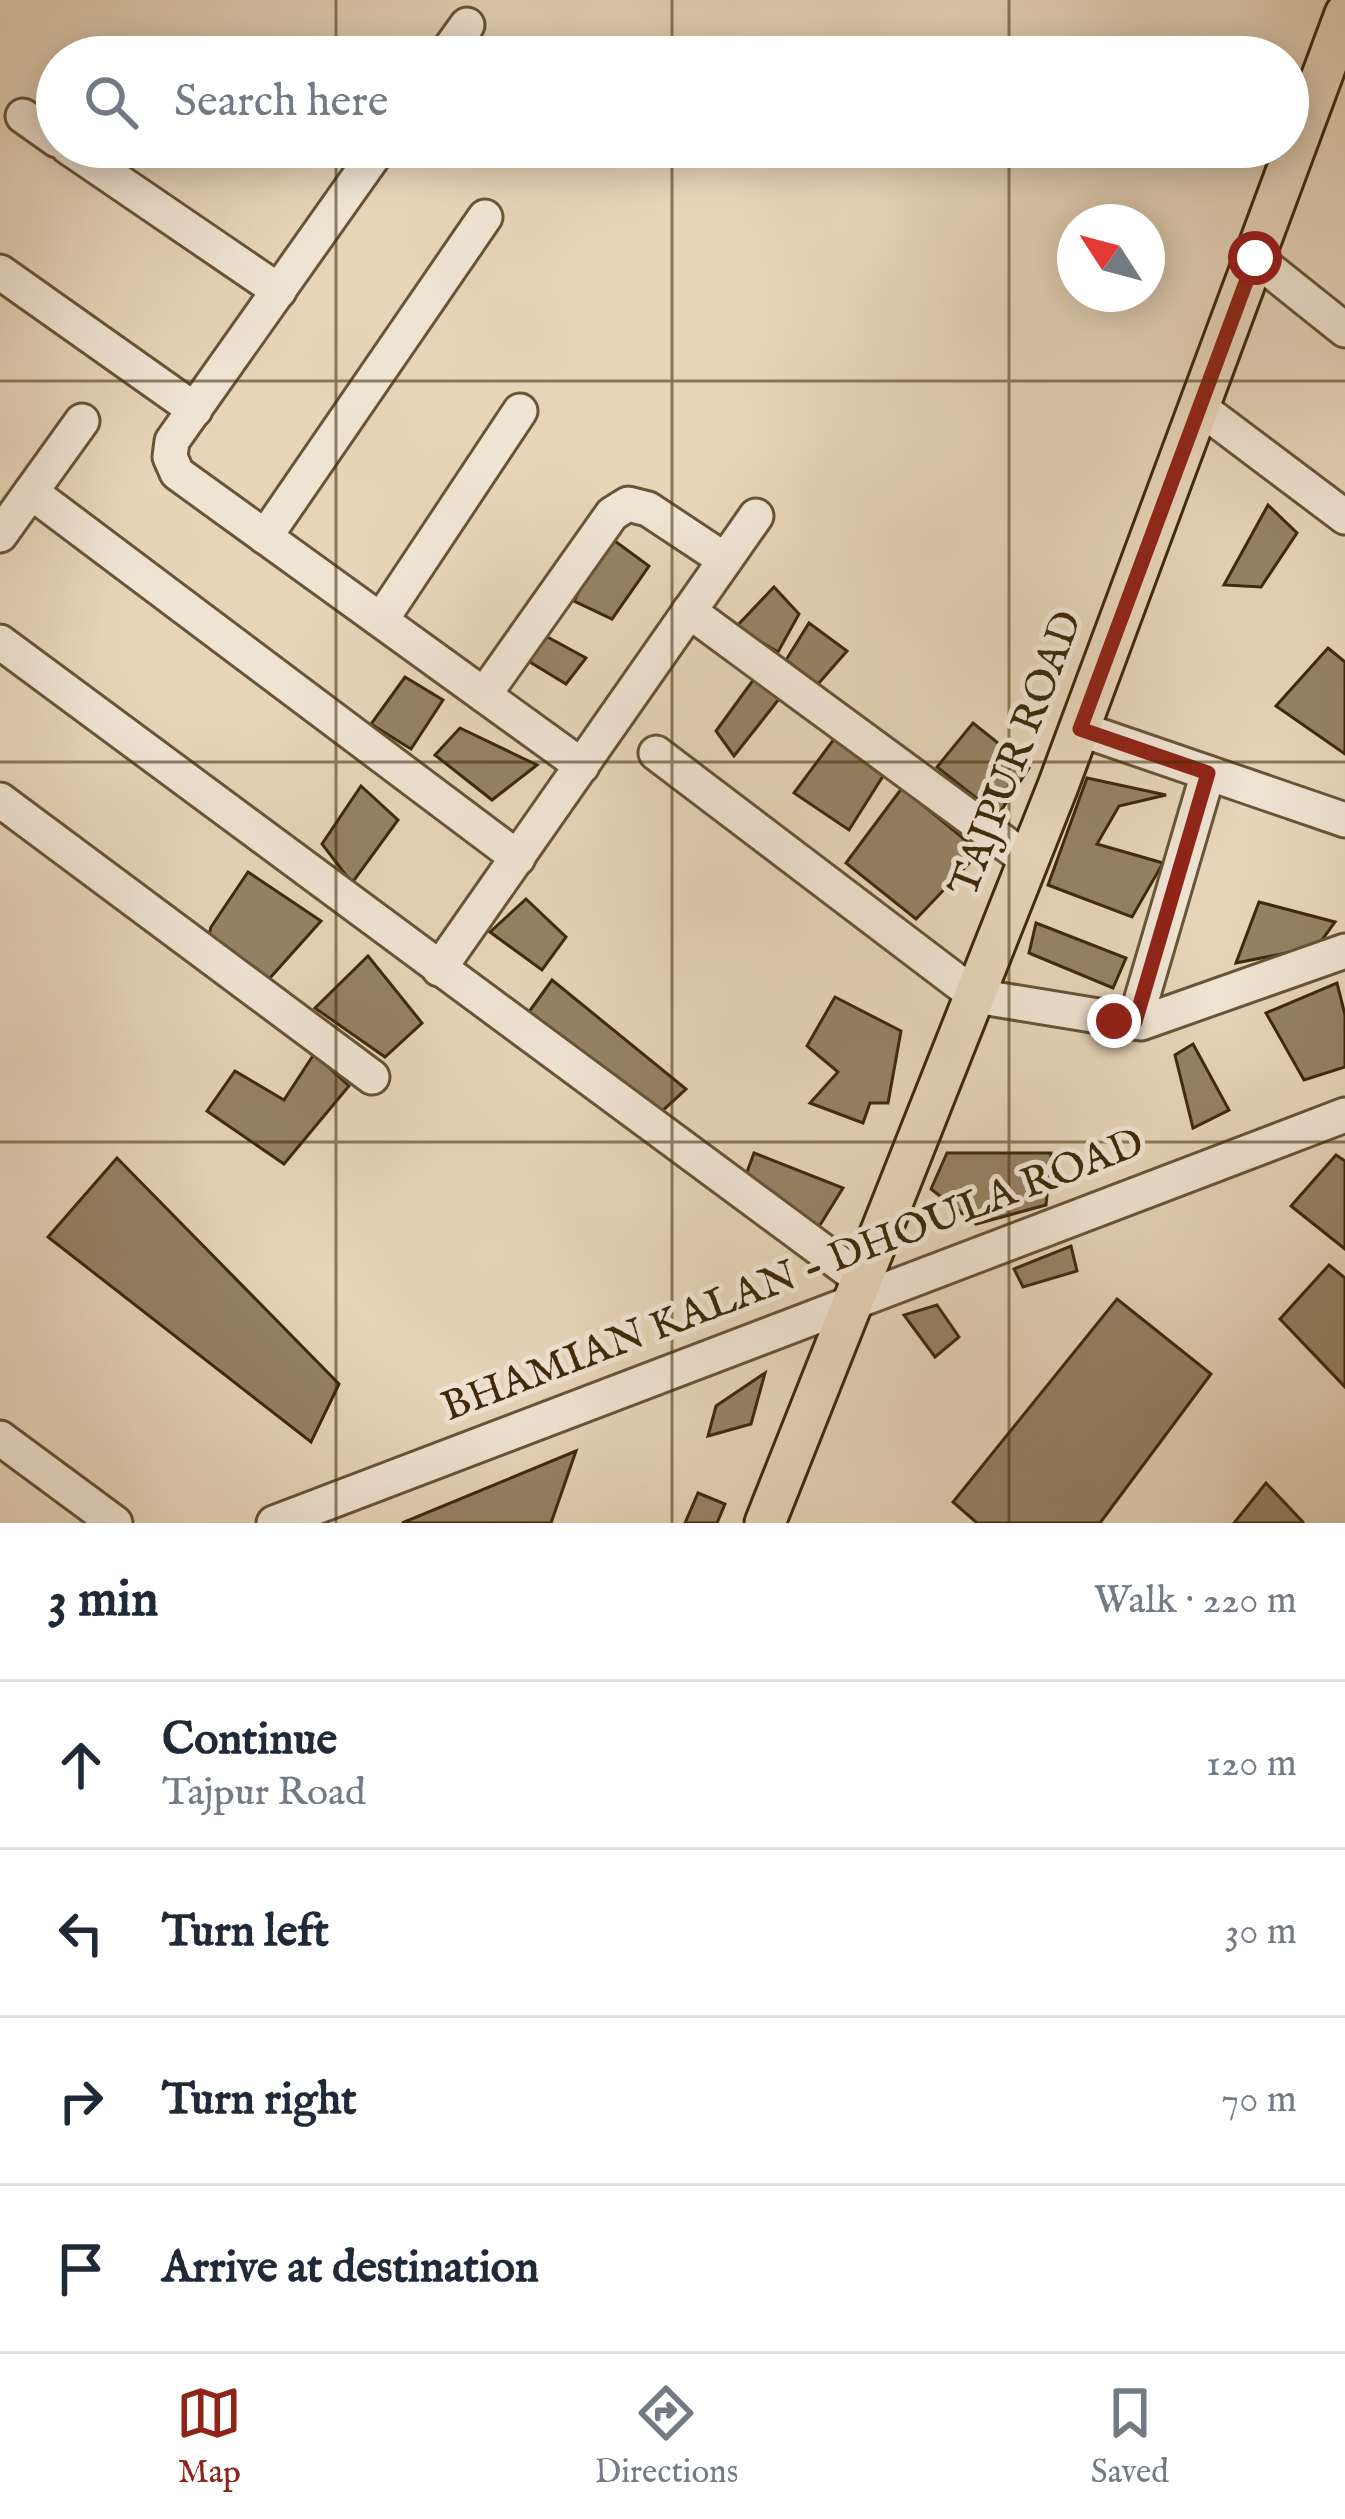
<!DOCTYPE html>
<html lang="en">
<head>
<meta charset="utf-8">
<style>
	body { margin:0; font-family:"IM FELL English",serif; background:#f6f6f7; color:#1f2937 }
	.compass { position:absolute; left:1057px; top:204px; width:108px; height:108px; border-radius:50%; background:#fff; box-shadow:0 6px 30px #0003; rotate:306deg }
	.stop { position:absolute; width:36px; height:36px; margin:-27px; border:9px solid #8f2418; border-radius:50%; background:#fff }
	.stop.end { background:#8f2418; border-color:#fff; box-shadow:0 3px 12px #0008 }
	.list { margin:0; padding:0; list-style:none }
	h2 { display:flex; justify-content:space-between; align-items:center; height:156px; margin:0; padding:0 48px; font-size:51px }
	h2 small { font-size:39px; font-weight:400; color:#747a83 }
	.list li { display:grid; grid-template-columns:78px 1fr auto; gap:36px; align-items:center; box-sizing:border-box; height:168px; padding:0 48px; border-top:3px solid #e0e1e3 }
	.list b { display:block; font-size:45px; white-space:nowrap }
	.list p { margin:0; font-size:39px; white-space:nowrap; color:#747a83 }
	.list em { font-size:39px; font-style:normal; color:#747a83 }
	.icon { flex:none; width:66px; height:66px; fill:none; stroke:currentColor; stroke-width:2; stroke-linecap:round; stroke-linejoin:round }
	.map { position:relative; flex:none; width:1345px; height:1523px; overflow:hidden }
	.search { position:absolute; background:#fff; box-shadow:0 6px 30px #0003; left:36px; right:36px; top:36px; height:132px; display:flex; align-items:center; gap:30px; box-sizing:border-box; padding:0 42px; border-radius:66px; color:#747a83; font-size:45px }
	.sheet { height:828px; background:#fff }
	nav { display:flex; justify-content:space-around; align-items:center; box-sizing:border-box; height:168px; border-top:3px solid #e0e1e3; background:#fff; font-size:33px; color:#747a83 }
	nav a { display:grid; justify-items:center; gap:6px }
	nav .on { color:#8f2418 }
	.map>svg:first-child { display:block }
	.building { fill:#968265; stroke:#3e290a; stroke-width:3 }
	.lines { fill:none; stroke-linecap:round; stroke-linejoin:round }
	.minor-casing { stroke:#685436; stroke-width:39 }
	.major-casing { stroke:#3e290a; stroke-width:45 }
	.minor { stroke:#efe3d2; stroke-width:33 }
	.major { stroke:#e7d4b9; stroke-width:39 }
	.route { stroke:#8f2418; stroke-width:15 }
	.grid { fill:none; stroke:#3e290a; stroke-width:3; stroke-opacity:0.55 }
	.labels { text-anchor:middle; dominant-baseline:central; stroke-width:10; stroke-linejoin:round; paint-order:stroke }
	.street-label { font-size:42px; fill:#3e290a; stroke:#efe3d2 }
</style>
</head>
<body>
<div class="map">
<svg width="1345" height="1523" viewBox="0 0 1345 1523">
	<rect width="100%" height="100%" fill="#e7d4b9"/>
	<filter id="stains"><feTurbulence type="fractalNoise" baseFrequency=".00167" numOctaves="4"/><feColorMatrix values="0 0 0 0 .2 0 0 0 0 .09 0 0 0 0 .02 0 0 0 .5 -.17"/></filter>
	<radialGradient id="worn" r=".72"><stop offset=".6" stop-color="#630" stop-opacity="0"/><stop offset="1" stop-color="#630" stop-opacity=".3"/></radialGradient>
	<!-- building -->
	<g class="building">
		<polygon points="1268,505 1297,533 1261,587 1224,585"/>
		<polygon points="608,536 649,566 612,619 574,601"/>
		<polygon points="774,587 799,614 778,652 736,627"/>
		<polygon points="809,623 847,651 818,684 786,660"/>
		<polygon points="542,634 586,658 566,684 525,659"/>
		<polygon points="1328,648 1345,662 1345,754 1276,706"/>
		<polygon points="405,677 443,700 411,749 371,724"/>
		<polygon points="754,679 779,699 734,756 716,731"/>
		<polygon points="973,723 1029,768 998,815 937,767"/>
		<polygon points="460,728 537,765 492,800 435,755"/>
		<polygon points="834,739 883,776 849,830 794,793"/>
		<polygon points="1087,778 1166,795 1119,806 1097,844 1163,863 1132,917 1048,885"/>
		<polygon points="361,786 398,820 352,883 322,844"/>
		<polygon points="902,788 980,852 916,919 846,863"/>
		<polygon points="248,872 321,921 269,979 208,939 211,927"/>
		<polygon points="526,899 566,937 542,970 490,932"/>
		<polygon points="1259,902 1335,922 1317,947 1236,963"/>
		<polygon points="1036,923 1126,958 1113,988 1029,953"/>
		<polygon points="368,956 422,1023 385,1057 315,1008"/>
		<polygon points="552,980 686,1089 660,1113 526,1016"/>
		<polygon points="1337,983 1345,1015 1345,1067 1304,1080 1266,1013"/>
		<polygon points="835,997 901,1031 888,1103 870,1103 863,1123 810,1103 838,1072 807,1046"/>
		<polygon points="1193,1044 1229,1110 1193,1128 1175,1055"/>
		<polygon points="314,1054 349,1086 284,1164 207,1111 235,1071 284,1100"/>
		<polygon points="754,1153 843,1188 815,1233 748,1185 747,1172"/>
		<polygon points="947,1153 1051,1153 1046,1205 976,1224 931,1189"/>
		<polygon points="1336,1155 1345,1161 1345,1249 1291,1206"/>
		<polygon points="117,1158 339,1384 311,1442 48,1237"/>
		<polygon points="1071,1246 1077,1271 1023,1287 1014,1269"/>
		<polygon points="1329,1265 1345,1278 1345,1387 1280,1319"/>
		<polygon points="1117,1299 1211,1374 1100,1523 977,1523 953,1502"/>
		<polygon points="937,1305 959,1337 935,1357 904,1315"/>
		<polygon points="765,1373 751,1424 708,1436 716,1406"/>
		<polygon points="576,1451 551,1523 402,1523"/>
		<polygon points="1266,1483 1303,1522 1303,1523 1234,1523"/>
		<polygon points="698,1493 725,1504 717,1523 685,1523"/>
	</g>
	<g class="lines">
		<defs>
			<g id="minor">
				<polyline points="444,57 467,25"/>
				<polyline points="23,116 57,140"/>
				<polyline points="68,147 279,291"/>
				<polyline points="380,147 172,441 170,457 177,473 582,766"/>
				<polyline points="1255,258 1345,330"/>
				<polyline points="0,272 195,410"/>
				<polyline points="1199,407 1345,517"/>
				<polyline points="31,492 518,858"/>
				<polyline points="0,535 82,421"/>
				<polyline points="265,537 485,217"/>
				<polyline points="689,611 1029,861"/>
				<polyline points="381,620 520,411"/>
				<polyline points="0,642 862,1280"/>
				<polyline points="484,695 612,514 628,504 648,509 725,560"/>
				<polyline points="1080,729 1345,820"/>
				<polyline points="656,753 976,996 1141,1023 1345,951"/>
				<polyline points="0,800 372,1077"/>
				<polyline points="439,969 756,516"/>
				<polyline points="1135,1022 1208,773"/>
				<polyline points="0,1438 115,1523"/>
				<polyline points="274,1523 1345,1115"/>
			</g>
			<polyline id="major" points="765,1523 1058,786 1345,14"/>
		</defs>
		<!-- minor casing -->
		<use href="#minor" class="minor-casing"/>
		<!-- major casing -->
		<use href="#major" class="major-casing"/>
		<!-- minor -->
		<use href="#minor" class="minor"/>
		<!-- major -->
		<use href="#major" class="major"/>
	</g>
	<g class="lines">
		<!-- route -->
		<polyline class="route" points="1114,1021 1135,1022 1208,773 1080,729 1255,258"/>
	</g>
	<!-- grid -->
	<path class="grid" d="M336,0V57M672,0V57M1009,0V57M336,147V1523M672,147V1523M1009,147V1523M0,381H1345M0,762H1345M0,1142H1345"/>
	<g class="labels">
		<!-- street labels -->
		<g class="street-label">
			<text transform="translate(1017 754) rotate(-69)">TAJPUR ROAD</text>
			<text transform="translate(793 1276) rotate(-21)">BHAMIAN KALAN - DHOULA ROAD</text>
		</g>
	</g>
	<rect width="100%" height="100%" filter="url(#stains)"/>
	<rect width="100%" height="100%" fill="url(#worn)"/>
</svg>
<svg class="compass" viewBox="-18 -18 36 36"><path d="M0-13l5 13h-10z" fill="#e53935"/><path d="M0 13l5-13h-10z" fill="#747a83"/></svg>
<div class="stop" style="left:1255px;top:258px"></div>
<div class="stop end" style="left:1114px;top:1021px"></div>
<div class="search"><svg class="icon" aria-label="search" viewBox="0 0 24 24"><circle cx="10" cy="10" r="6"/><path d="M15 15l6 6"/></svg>Search here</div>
</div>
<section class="sheet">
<h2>3 min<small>Walk · 220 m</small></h2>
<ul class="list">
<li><svg class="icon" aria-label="ahead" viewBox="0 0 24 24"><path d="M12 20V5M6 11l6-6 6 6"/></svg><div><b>Continue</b><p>Tajpur Road</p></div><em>120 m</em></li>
<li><svg class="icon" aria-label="left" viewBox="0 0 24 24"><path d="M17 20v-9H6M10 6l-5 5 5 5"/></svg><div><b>Turn left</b></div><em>30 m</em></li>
<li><svg class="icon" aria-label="right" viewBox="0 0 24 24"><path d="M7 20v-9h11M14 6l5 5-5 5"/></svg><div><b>Turn right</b></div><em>70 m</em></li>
<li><svg class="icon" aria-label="arrive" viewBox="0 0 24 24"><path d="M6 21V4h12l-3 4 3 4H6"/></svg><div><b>Arrive at destination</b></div></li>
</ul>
</section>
<nav>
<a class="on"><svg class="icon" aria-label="map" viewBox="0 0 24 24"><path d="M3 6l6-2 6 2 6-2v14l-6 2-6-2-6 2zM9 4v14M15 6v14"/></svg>Map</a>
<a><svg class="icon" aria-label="directions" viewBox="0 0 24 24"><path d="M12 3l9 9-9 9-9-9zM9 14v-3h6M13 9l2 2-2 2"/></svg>Directions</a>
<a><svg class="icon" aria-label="saved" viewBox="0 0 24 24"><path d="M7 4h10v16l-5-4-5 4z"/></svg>Saved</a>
</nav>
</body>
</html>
